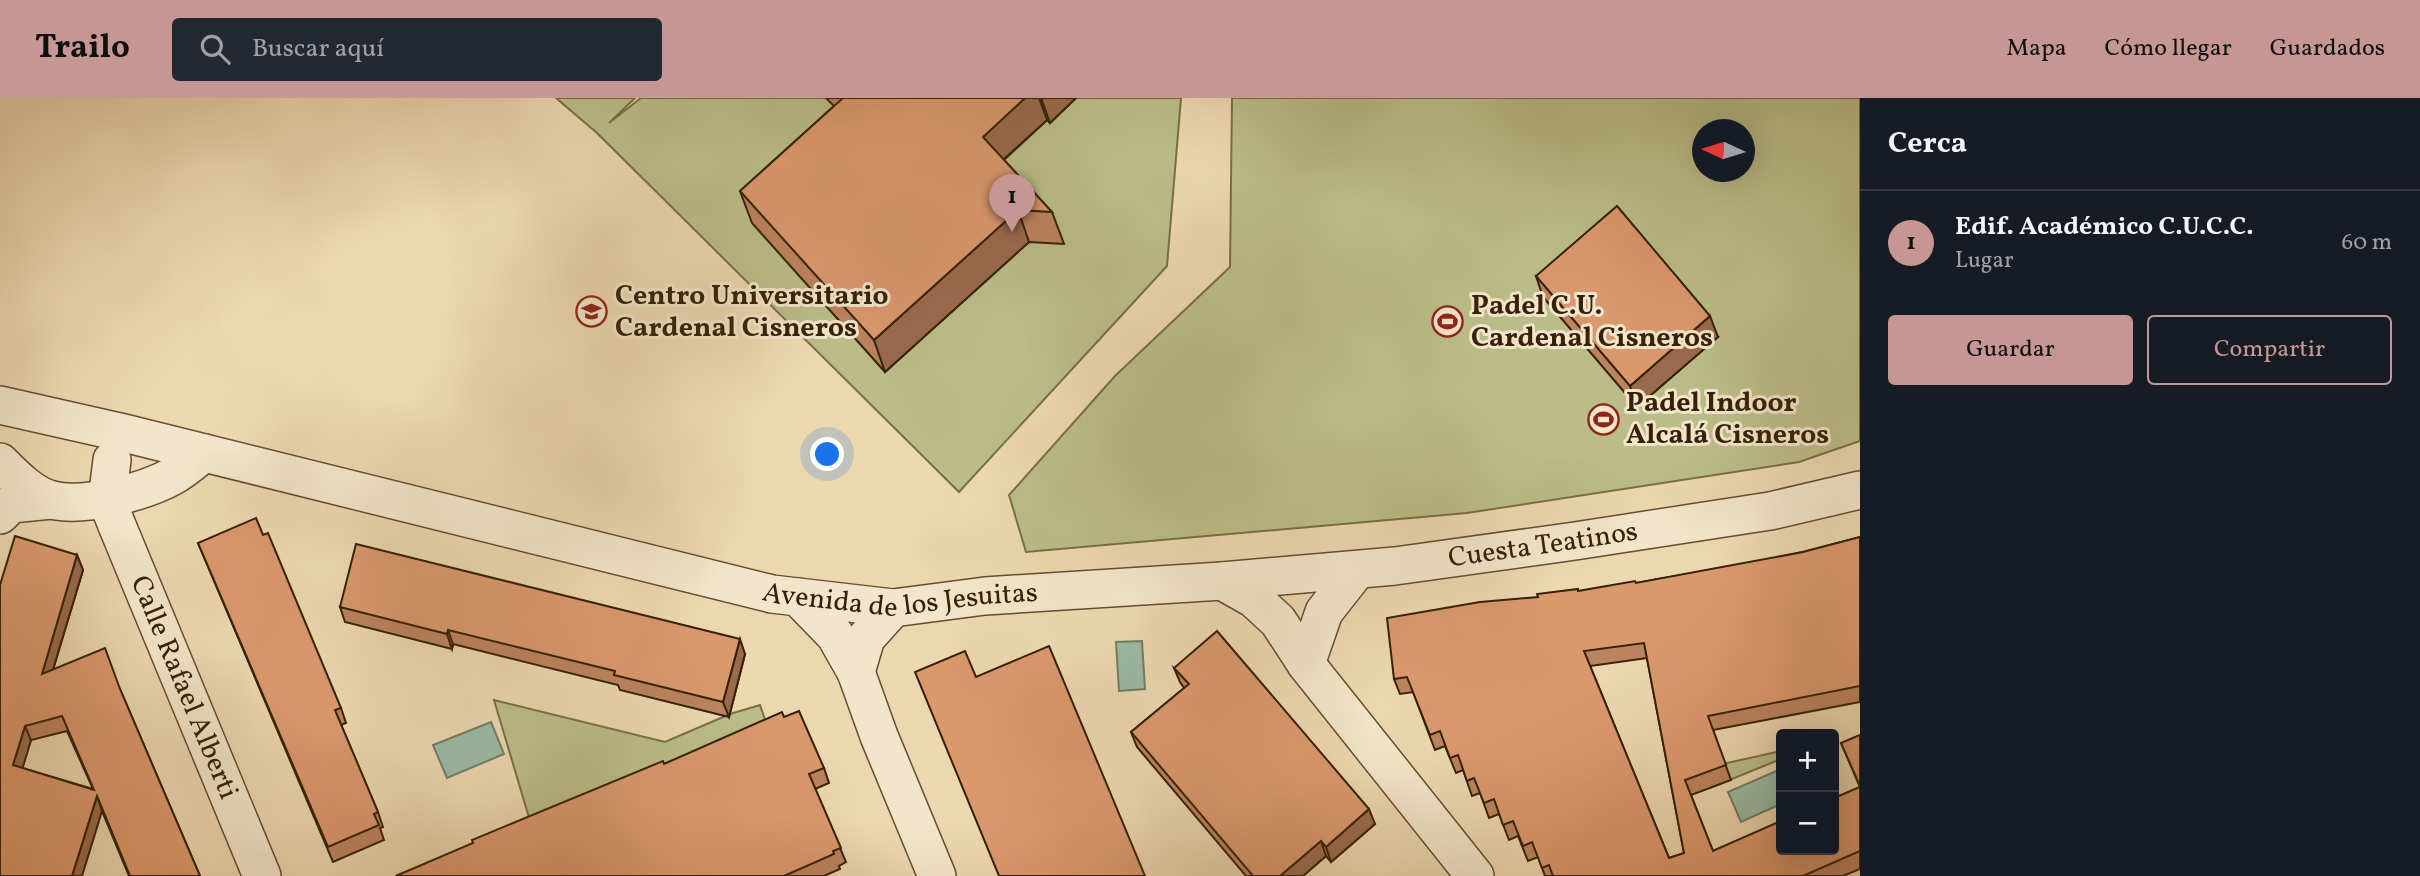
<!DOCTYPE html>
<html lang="es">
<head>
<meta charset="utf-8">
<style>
	body { margin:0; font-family:Vollkorn,serif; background:#242831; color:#f1f3f6 }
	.controls { position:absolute; right:21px; bottom:21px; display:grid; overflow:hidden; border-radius:7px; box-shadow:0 7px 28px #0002 }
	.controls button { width:63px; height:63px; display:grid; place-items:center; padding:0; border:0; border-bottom:2px solid #363941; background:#171b24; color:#f1f3f6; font:35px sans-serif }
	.compass { position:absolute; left:1692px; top:21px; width:63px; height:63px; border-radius:50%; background:#171b24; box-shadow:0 7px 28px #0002; rotate:274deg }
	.you { position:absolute; left:828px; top:357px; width:24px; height:24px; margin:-18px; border:5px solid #fff; border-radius:50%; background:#1a73e8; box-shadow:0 0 0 10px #1a73e833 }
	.badge { display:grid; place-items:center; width:46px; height:46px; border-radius:50%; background:#c59692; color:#111; font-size:23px; font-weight:700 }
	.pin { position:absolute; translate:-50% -58px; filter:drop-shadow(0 2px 4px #0008) }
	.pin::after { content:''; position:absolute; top:37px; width:24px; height:21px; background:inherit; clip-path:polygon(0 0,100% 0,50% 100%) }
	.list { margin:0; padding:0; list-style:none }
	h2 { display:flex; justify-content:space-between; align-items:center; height:91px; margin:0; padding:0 28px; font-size:30px }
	h2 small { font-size:23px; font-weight:400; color:#9ea1a6 }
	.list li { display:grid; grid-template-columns:46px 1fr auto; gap:21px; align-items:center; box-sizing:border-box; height:105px; padding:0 28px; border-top:2px solid #363941 }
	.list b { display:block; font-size:26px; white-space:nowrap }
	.list p { margin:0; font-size:23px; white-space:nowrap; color:#9ea1a6 }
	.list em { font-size:23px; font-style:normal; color:#9ea1a6 }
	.actions { display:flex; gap:14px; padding:21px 28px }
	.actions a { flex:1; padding:16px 0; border:2px solid #c59692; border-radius:7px; text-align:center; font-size:24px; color:#c59692 }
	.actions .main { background:#c59692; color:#111 }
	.icon { flex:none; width:38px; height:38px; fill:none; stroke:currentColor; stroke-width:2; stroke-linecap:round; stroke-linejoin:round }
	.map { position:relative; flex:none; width:1860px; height:778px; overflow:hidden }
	header { display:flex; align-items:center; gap:42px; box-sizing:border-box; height:98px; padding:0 35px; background:#c59692; color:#111 }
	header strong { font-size:33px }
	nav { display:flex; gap:38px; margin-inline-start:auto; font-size:24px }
	.search { width:490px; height:63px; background:#242831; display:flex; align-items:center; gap:18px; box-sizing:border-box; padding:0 24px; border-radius:7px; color:#9ea1a6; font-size:26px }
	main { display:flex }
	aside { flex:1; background:#171b24 }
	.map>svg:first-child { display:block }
	.green { fill:#babd88; stroke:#786f47; stroke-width:2; fill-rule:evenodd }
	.water { fill:#9abaa5; stroke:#727d65; stroke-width:2 }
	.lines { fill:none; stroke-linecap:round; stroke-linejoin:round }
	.minor-casing { stroke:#634e30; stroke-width:40 }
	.minor { stroke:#f3e5cb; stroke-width:37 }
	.wall { fill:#bb835e; stroke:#352106; stroke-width:2; fill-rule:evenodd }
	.shaded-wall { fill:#996a4c; stroke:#352106; stroke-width:2 }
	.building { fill:#da986d; stroke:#352106; stroke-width:2; fill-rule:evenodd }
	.labels { text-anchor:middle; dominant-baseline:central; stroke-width:6; stroke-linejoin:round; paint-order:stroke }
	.poi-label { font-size:28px; font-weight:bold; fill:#352106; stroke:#f3e5cb; text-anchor:start }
	.street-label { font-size:28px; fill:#352106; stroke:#f3e5cb }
</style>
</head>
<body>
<header>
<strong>Trailo</strong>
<div class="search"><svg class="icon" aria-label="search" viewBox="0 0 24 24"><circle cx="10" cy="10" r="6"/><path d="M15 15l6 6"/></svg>Buscar aquí</div>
<nav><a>Mapa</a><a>Cómo llegar</a><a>Guardados</a></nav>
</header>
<main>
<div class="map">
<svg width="1860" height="778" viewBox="0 0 1860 778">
	<rect width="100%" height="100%" fill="#ecd7af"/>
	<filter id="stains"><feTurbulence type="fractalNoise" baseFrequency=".00286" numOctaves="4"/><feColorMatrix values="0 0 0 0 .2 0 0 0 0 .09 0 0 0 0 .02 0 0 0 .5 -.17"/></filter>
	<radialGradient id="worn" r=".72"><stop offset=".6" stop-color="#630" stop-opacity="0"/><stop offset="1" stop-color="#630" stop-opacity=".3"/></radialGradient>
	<!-- green -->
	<g class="green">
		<polygon points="556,0 635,0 609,25 641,0 1181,0 1167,168 959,394 597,35"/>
		<path d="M1232,0H1860V343L1799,364L1467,415L1026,454L1009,397L1115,278L1230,169ZM1702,32H1744V74H1702Z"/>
		<polygon points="494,602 665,644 730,616 760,607 770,636 533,733"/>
		<polygon points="1781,653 1781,661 1710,690 1700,671"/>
	</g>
	<!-- water -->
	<g class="water">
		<polygon points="1142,543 1145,591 1119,593 1116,544"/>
		<polygon points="491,624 504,656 447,680 433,647"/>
		<polygon points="1781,671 1781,706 1741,724 1728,694"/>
	</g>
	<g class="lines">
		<defs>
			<g id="minor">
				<path id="s1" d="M0,307L124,335L772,496L893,510L985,498L1222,483L1395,468L1575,443L1770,413L1860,392"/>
				<path id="s2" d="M112,362L107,402L116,425L262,778"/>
				<path d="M0,364C14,378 32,397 52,402C84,410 144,394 173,378C184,372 194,363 204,355"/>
				<polyline points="0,417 11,406 51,402"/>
				<polyline points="1222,483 1254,501 1278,523 1306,566 1475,778"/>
				<polyline points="798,499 835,537 856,574"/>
				<polyline points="893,510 866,540 856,574 879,638 937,778"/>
				<polyline points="1306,566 1324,514 1357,472"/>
			</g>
		</defs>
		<!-- minor casing -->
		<use href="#minor" class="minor-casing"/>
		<!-- minor -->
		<use href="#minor" class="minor"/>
	</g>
	<!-- wall -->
	<g class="wall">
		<polygon points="826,0 1076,0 1050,25 1047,22 1004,62 1052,114 1064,146 1029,144 885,274 752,125 740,93 834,8"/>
		<polygon points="1536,178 1718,239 1637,309 1543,199"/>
		<path d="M1860,439V604L1713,632L1731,682L1691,697L1713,753L1860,689L1841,645L1860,637V771L1843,778H1545L1538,759L1528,763L1518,738L1509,742L1499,716L1489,720L1480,695L1472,698L1463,672L1456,675L1445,648L1435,652L1413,594L1400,596L1394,581L1538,499L1636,485L1745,466L1803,454ZM1647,560L1684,755L1669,760L1590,568Z"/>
		<polygon points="198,445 341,610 346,625 341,627 378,714 383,729 380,730 384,742 333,764"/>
		<path d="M77,457L83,472L53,572L120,591L200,778H129L102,713L0,778V487ZM67,633L93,691L22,670L31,642Z"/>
		<polygon points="340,509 745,556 729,619 620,592 618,587 453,546 452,551 345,524"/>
		<polygon points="1174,570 1375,726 1331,764 1326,758 1303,778 1246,778 1137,649 1131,634 1184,590 1180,584"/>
		<polygon points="784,619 824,670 829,685 815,691 846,764 839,768 840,771 824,778 396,778 664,666"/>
	</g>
	<!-- shaded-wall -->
	<g class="shaded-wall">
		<polygon points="1025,0 1039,0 1047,22 994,70 983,39"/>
		<polygon points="1041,0 1076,0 1050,25"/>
		<polygon points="1018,112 1029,144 885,274 874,242"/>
		<polygon points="1710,218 1718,239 1637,309 1630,288"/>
		<polygon points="77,457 83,472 47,591 42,576"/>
		<polygon points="448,532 453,546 452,551 447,536"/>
		<polygon points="740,541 745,556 729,619 723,604"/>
		<polygon points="25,628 31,642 19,682 13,667"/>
		<polygon points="97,698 102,713 82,778 72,778"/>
		<polygon points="1369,711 1375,726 1331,764 1326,749"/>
		<polygon points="1321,743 1326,758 1303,778 1280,778"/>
	</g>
	<!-- building -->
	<g class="building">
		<polygon points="843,0 1025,0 983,39 1052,114 1018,112 874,242 740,93"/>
		<polygon points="1617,108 1710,218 1630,288 1536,178"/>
		<polygon points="256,420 263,437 268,435 341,610 335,612 378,714 374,716 379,727 328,749 198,445"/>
		<path d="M15,438L77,457L42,576L105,550L120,591L200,778H130L97,698L72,778H0V487ZM62,618L94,692L13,667L25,628Z"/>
		<path d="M1860,439V588L1708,618L1726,667L1685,682L1713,753L1781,723V752H1834V700L1860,689V753L1803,778H1553L1549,767L1542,770L1532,744L1523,748L1513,723L1503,727L1494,701L1484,705L1474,680L1467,683L1458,657L1450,660L1440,633L1430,637L1407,579L1394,581L1387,520L1480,504L1538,499L1537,496L1578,491V493L1635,483L1636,485L1803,454ZM1644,545L1684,755L1669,760L1584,553Z"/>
		<polygon points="356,446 740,541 723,604 614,577 615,573 448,532 447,536 340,509"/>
		<polygon points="1217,533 1369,711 1326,749 1321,743 1280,778 1253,778 1131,634 1189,586 1174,570"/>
		<polygon points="1049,548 1145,778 999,778 915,574 965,553 976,579"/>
		<polygon points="799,613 824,670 809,676 841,750 833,753 834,756 784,778 396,778 473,745 472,742 663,663 664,666 782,614 784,619"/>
		<polygon points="1860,637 1860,688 1841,645"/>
	</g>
	<!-- icons -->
	<defs>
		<symbol id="school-ring" viewBox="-11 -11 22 22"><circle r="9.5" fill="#f3e5cb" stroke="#8f2418" stroke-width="1.5"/><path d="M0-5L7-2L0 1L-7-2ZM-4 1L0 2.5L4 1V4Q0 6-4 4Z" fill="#8f2418"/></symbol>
		<symbol id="stadium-ring" viewBox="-11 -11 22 22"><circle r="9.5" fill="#f3e5cb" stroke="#8f2418" stroke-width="1.5"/><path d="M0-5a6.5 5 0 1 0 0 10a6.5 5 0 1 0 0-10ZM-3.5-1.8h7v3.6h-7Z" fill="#8f2418"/></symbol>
	</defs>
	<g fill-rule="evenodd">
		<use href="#school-ring" x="574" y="196" width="35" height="35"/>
		<use href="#stadium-ring" x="1430" y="206" width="35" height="35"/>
		<use href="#stadium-ring" x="1586" y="304" width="35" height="35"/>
	</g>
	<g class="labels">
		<!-- poi labels -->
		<g class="poi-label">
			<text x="615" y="198">Centro Universitario<tspan x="615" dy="32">Cardenal Cisneros</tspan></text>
			<text x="1471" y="208">Padel C.U.<tspan x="1471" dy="32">Cardenal Cisneros</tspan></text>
			<text x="1626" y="305">Padel Indoor<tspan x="1626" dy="32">Alcalá Cisneros</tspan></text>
		</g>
		<!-- street labels -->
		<g class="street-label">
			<text stroke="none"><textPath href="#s1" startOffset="1570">Cuesta Teatinos</textPath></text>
			<text stroke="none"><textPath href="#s1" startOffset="924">Avenida de los Jesuitas</textPath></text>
			<text stroke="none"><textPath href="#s2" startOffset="243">Calle Rafael Alberti</textPath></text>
		</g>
	</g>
	<rect width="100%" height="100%" filter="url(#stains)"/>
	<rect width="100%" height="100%" fill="url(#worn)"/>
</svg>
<div class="controls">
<button>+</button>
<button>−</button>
</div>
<svg class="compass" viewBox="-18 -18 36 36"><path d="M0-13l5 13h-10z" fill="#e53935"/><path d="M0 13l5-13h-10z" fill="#9ea1a6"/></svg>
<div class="you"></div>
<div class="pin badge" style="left:1012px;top:134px">1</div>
</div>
<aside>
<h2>Cerca<small></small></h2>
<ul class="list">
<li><span class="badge">1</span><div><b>Edif. Académico C.U.C.C.</b><p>Lugar</p></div><em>60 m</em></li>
</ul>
<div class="actions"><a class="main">Guardar</a><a>Compartir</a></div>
</aside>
</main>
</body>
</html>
